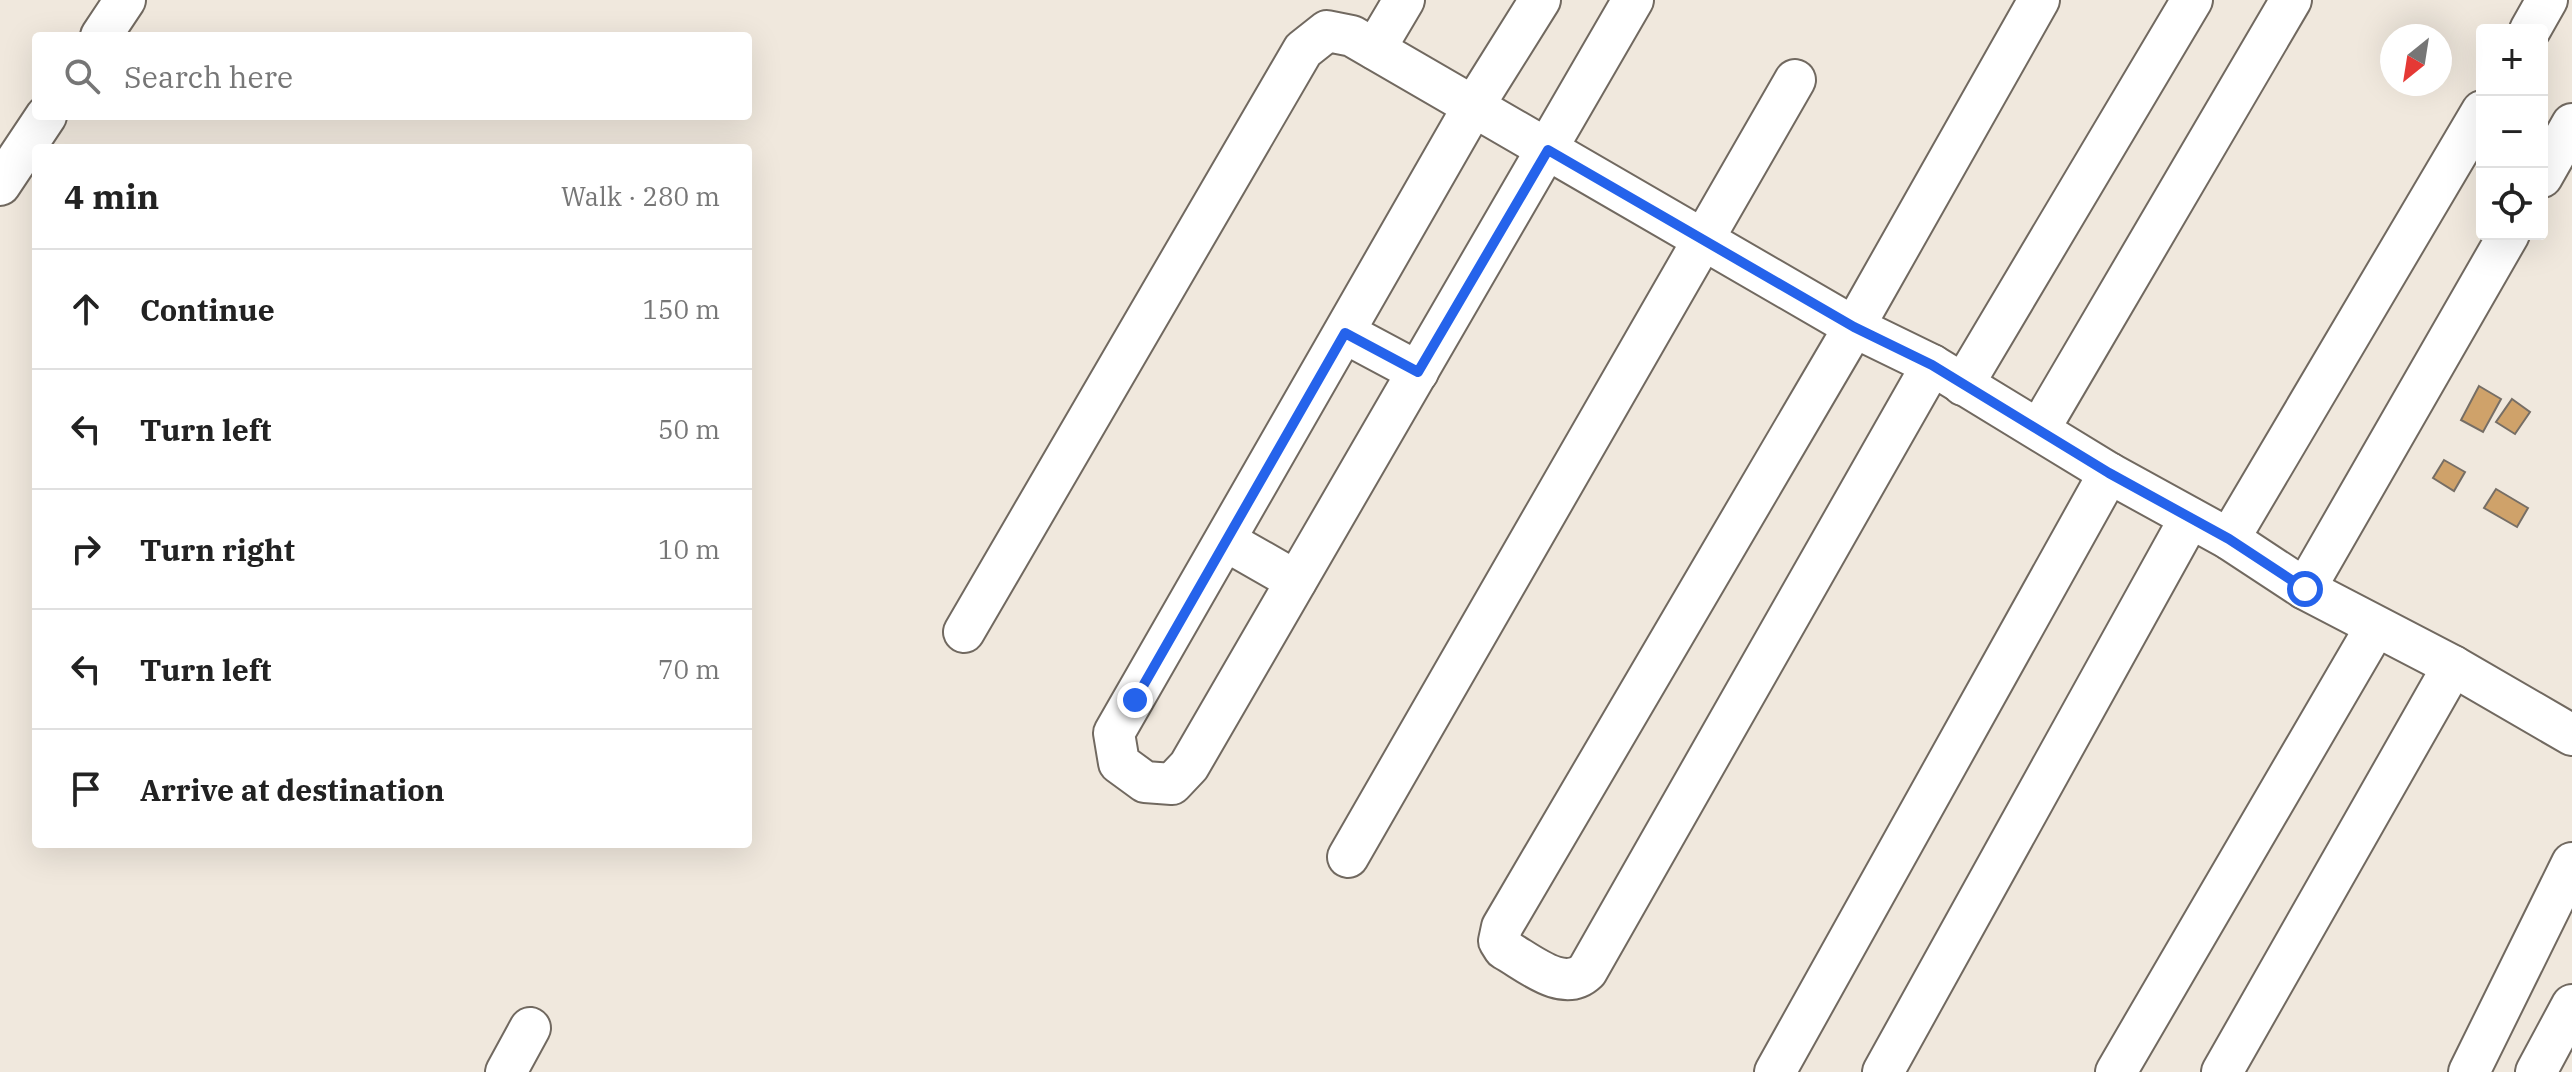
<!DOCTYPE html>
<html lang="en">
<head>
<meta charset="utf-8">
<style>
	body { margin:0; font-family:"IBM Plex Serif",serif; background:#f2f2f2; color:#222 }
	.controls { position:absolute; right:24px; top:24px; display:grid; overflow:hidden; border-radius:8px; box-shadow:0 8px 32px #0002 }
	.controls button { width:72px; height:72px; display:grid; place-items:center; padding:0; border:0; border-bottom:2px solid #e0e0e0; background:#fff; color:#222; font:40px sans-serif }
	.compass { position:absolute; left:2380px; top:24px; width:72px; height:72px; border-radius:50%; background:#fff; box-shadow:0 8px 32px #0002; rotate:210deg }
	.stop { position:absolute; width:24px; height:24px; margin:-18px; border:6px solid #2563eb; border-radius:50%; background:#fff }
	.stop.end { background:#2563eb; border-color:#fff; box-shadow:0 2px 8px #0008 }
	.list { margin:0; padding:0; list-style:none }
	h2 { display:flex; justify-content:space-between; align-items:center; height:104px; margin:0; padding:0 32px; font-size:34px }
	h2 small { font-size:26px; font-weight:400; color:#767676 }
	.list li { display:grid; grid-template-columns:52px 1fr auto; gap:24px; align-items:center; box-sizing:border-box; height:120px; padding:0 32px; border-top:2px solid #e0e0e0 }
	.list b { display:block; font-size:30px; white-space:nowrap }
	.list em { font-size:26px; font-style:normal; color:#767676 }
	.icon { flex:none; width:44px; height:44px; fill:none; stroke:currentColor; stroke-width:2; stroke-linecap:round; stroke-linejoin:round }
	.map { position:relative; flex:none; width:2572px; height:1072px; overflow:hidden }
	.search { position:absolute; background:#fff; box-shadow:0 8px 32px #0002; left:32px; top:32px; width:720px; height:88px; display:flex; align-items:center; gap:20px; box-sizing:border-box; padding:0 28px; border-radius:8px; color:#767676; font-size:30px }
	.panel { position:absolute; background:#fff; box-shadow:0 8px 32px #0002; left:32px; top:144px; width:720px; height:704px; border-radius:8px }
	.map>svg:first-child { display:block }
	.building { fill:#cfa26a; stroke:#766e65; stroke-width:2 }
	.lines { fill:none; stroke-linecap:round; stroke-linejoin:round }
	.minor-casing { stroke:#716960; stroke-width:44 }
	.minor { stroke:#fff; stroke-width:40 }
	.route { stroke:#2563eb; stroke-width:10 }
</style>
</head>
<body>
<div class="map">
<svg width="2572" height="1072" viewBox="0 0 2572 1072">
	<rect width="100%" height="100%" fill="#f0e8dd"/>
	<!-- building -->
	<g class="building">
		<polygon points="2479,386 2501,399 2483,432 2461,420"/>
		<polygon points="2512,399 2530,412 2515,434 2496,422"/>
		<polygon points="2444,460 2465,472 2454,491 2433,478"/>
		<polygon points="2496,489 2528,508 2517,527 2484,508"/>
	</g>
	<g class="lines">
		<defs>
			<g id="minor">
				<polyline points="1540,0 1473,107 1114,733 1119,763 1145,782 1172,784 1189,766 1633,0"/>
				<polyline points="2530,30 2547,0"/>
				<polyline points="101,36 125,0"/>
				<polyline points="1375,49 1404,0"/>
				<polyline points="2542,177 2572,124"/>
				<polyline points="0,185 46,116"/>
				<polyline points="1345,333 1418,372"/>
				<path d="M1932,365L1587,971C1563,994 1528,962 1504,949L1499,941L1502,927L1854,327L2039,0"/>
				<polyline points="1963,385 2192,0"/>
				<polyline points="2040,428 2291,0"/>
				<polyline points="2229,539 2482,111"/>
				<polyline points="1226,541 1296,581"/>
				<polyline points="2305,589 2509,234"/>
				<polyline points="964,632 1303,50 1327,31 1352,36 1854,327 1932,365 2109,473 2229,539 2305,589 2453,666 2572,735"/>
				<polyline points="1348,857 1795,80"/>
				<polyline points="506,1072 530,1028"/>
				<polyline points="1775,1072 2109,473"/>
				<polyline points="1883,1072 2190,518"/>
				<polyline points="2116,1072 2375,628"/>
				<polyline points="2222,1072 2453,666"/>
				<polyline points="2469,1072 2572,863"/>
				<polyline points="2536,1072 2572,1005"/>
			</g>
		</defs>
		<!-- minor casing -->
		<use href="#minor" class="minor-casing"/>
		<!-- minor -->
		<use href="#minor" class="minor"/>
	</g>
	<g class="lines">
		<!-- route -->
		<polyline class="route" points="1135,700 1345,333 1418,372 1548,150 1854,327 1932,365 2109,473 2229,539 2305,589"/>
	</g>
</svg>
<div class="controls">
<button>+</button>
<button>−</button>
<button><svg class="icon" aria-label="locate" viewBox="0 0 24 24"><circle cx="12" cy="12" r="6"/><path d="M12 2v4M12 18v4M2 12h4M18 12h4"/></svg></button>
</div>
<svg class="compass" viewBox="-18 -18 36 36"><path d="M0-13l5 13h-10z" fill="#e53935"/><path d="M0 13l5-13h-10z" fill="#767676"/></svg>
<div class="stop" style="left:2305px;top:589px"></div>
<div class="stop end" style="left:1135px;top:700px"></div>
<div class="search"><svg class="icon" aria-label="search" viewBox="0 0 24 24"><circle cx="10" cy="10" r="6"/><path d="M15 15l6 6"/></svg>Search here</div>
<section class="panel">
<h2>4 min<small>Walk · 280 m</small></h2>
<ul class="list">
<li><svg class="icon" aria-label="ahead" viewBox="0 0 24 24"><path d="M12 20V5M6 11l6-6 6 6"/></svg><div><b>Continue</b></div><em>150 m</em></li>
<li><svg class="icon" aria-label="left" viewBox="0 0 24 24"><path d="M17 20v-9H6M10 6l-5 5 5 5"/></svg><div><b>Turn left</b></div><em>50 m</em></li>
<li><svg class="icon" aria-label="right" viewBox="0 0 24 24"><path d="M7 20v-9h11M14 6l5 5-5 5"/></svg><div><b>Turn right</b></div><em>10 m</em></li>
<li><svg class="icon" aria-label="left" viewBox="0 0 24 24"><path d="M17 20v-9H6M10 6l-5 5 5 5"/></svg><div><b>Turn left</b></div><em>70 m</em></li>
<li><svg class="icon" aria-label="arrive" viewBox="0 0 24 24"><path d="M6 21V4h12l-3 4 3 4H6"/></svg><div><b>Arrive at destination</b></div></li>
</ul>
</section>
</div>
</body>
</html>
